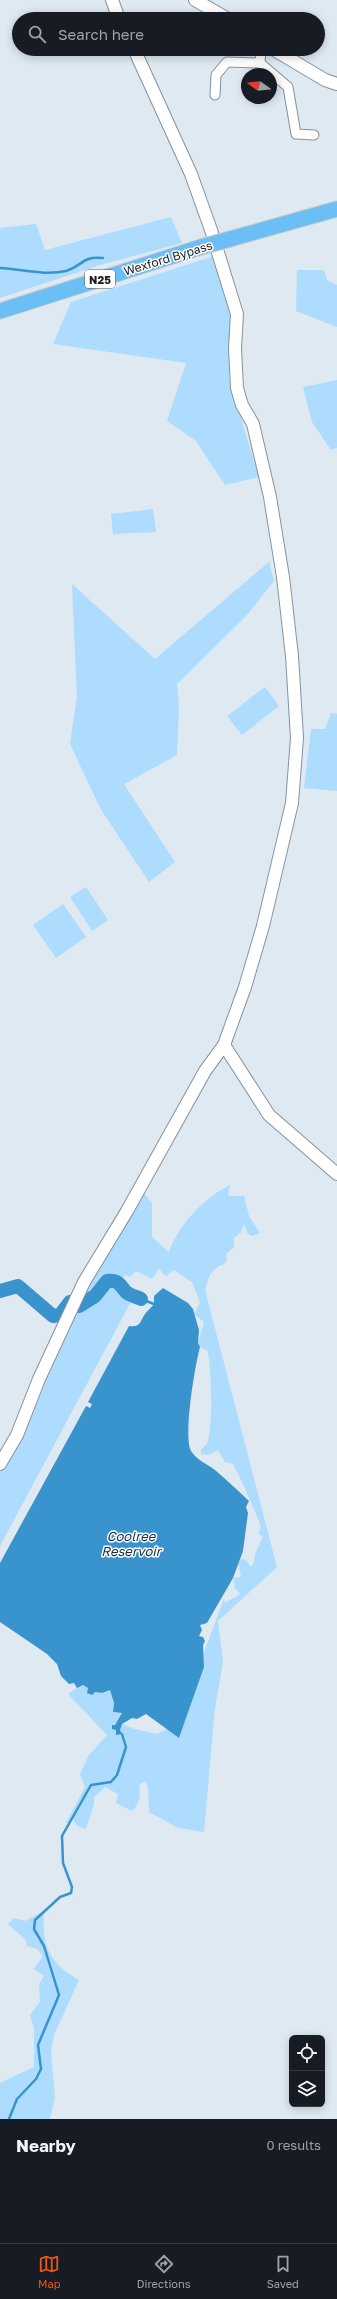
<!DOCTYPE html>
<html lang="en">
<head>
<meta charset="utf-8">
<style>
	body { margin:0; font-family:"Golos Text",sans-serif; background:#20242c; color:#f1f3f6 }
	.controls { position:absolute; right:12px; bottom:12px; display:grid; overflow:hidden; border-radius:6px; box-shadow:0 2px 10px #0003 }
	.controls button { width:36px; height:36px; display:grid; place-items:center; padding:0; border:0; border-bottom:1px solid #363941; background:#171b24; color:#f1f3f6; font:20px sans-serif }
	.compass { position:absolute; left:241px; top:68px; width:36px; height:36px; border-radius:50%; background:#171b24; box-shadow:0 2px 10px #0003; rotate:285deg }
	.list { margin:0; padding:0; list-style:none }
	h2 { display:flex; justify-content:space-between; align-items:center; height:52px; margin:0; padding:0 16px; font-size:17px }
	h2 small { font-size:13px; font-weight:400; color:#9ea1a6 }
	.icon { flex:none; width:22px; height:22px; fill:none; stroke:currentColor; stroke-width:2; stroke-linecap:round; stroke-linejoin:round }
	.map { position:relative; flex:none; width:337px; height:2119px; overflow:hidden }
	.search { position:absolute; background:#171b24; box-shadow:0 2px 10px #0003; left:12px; right:12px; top:12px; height:44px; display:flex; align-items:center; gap:10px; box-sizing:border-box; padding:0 14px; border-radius:22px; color:#9ea1a6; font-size:15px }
	.sheet { height:124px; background:#171b24 }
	nav { display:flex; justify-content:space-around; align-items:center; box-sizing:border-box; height:56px; border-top:1px solid #363941; background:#171b24; font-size:11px; color:#9ea1a6 }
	nav a { display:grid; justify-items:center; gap:2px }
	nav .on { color:#ea580c }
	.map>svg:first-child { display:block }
	.green { fill:#addcff }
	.water { fill:#3994cd }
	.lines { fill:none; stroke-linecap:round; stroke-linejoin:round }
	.stream { stroke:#3994cd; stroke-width:2.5 }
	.river { stroke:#3994cd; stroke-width:14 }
	.minor-casing { stroke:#87929a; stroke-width:11 }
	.tertiary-casing { stroke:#87929a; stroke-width:14 }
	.trunk-casing { stroke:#c8c9ca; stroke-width:17 }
	.minor { stroke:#fff; stroke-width:9 }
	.tertiary { stroke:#fff; stroke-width:12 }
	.trunk { stroke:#6cbff4; stroke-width:15 }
	.trunk-bridge-casing { stroke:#c8c9ca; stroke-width:17; stroke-linecap:butt }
	.trunk-bridge { stroke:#6cbff4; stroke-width:15 }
	.labels { text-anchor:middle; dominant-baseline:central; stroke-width:3; stroke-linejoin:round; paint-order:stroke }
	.shield { fill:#fff; stroke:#5f6264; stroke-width:1 }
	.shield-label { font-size:11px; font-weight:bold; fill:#1a1f22 }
	.street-label { font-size:12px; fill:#1a1f22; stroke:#fff }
	.water-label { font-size:13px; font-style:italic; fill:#0b324a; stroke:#fff }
</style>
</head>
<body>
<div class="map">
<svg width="337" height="2119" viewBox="0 0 337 2119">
	<rect width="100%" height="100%" fill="#dee9f2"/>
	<!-- green -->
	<g class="green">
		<polygon points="171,217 182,243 100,265 0,298 0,228 36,224 45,250"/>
		<polygon points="214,256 232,320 229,379 259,477 225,485 196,441 167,421 186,363 53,344 71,302"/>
		<polygon points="297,270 324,270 327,280 337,285 337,327 296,311"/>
		<polygon points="337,380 337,448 331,450 312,422 303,387"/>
		<polygon points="153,509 156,532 113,534 111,514"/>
		<polygon points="269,562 274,581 247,615 177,684 179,707 177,755 124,784 175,862 149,882 100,808 70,744 77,696 72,584 155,659"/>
		<polygon points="265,687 279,706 242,735 227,716"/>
		<polygon points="331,713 337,714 337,791 304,788 311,729 325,729"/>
		<polygon points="86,887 108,920 92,931 70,897"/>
		<polygon points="63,904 86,937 56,958 33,925"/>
		<path d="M230,1185L228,1196H244L249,1216L260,1233L252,1236L247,1233L244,1224L241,1232L234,1238V1247L226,1254L227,1260L223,1265H220L210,1274L205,1290L277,1567L218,1621L223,1662L215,1708L204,1832L178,1828L149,1812L148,1787L145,1781L139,1785C141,1796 140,1803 132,1811L116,1803L118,1794L105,1787L94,1797V1804L86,1829C79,1827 74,1825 73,1817L69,1823H66L85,1787L80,1774L89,1755L107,1735L68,1694L82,1684L89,1688L92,1695L95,1691L102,1693L110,1690L114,1703L113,1712L122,1713L117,1723L112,1726L116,1730V1735L122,1724L135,1729L157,1734L167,1729L179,1737L204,1667L203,1655L224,1599L225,1603L240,1594L235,1588L233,1578L241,1577L238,1562L241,1559L246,1560L251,1567L254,1562L255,1554L263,1537L258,1533L261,1527C253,1506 244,1485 233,1464L225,1462L218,1450L208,1455L201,1454V1450C202,1448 206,1446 207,1443C213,1432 212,1362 207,1350L200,1347L198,1343L204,1322L194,1314L200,1302L192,1282L174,1270L166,1276L159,1269L152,1279L136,1271L130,1277L125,1275L121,1283L127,1293L134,1296L0,1546V1472L21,1436L89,1285L143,1192L152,1203V1237L169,1252C179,1224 204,1198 230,1185Z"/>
		<path d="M44,1911C42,1946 48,1962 79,1980L54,2035L51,2052L55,2098L50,2119H0V2083L34,2067V2028L30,2015L40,2002L39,1984L44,1976L34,1969L43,1956L37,1949L27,1946L26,1940L8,1924L14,1918L25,1921Z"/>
	</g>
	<!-- water -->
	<path class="water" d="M163,1288L188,1303L193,1309L199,1330L198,1343L200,1347C195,1365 183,1437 191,1451C197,1460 207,1464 215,1470C227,1480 238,1491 249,1501L246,1507L248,1513L243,1551L233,1578L207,1623L200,1625L202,1630L199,1636L203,1637L205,1641L203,1645L204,1667L179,1738L146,1714L137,1719L132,1718L122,1724L120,1730L122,1734L116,1735V1730L112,1729V1725H115L122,1713L113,1712L114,1703L110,1690L102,1693L95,1692L92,1695L87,1693L88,1688L83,1685L77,1688L74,1683L69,1684L61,1676L57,1664L47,1654L0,1622V1563L86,1406L90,1408L92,1404L88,1402L129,1326C141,1328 140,1321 145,1314C148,1310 151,1308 154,1304V1296Z"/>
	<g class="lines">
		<!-- stream -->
		<g class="stream">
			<path d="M0,268C22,269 44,276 66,271C83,266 81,256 103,258"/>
			<polyline points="141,1299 154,1304"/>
			<polyline points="9,2119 17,2099 36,2079 41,2069 38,2045 59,1995 44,1946 34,1929 35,1920 60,1897 71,1893 72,1887 63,1863 62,1836 91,1785 111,1782 117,1775 126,1747 122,1734"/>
		</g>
		<!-- river -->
		<g class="river">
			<polyline points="0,1291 18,1286 53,1316 60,1315 70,1302"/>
			<path d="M79,1306L95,1296L107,1281C119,1280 119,1284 126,1292C129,1295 137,1297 141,1299"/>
		</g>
		<defs>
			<g id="minor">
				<polyline points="261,49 260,63 288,87 296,134 314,135"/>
				<polyline points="215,95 216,75 227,62 260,63"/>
			</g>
			<g id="tertiary">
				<polyline points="112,0 119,19"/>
				<polyline points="195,0 228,19"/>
				<polyline points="273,49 325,80 337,84"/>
				<polyline points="224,1045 269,1115 337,1174"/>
				<polyline points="0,1464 17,1435 39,1379 84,1282 127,1211 205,1071 224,1045 245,987 263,926 292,803 297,738 292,656 283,577 270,497 253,424 242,405 237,388 235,348 237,314 211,230 191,174 134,49"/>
			</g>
			<g id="trunk">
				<polyline points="230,239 337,209"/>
				<polyline points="0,311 201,247"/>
			</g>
		</defs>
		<!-- minor casing -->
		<use href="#minor" class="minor-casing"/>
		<!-- tertiary casing -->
		<use href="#tertiary" class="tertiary-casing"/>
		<!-- trunk casing -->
		<use href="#trunk" class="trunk-casing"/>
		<!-- minor -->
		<use href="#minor" class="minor"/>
		<!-- tertiary -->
		<use href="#tertiary" class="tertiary"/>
		<!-- trunk -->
		<use href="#trunk" class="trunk"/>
		<defs>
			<polyline id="trunk-bridge" points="201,247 230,239"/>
		</defs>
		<!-- trunk-bridge casing -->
		<use href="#trunk-bridge" class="trunk-bridge-casing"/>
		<!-- trunk-bridge -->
		<use href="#trunk-bridge" class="trunk-bridge"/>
	</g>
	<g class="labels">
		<!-- shield labels -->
		<rect class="shield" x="85" y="270" width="30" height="18" rx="3"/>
		<g class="shield-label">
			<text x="100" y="279">N25</text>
		</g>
		<!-- street labels -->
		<g class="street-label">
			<text transform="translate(168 258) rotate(-17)">Wexford Bypass</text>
		</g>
		<!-- water labels -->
		<g class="water-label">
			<text x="131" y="1536">Coolree<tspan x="131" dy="15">Reservoir</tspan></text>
		</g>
	</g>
</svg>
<div class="controls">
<button><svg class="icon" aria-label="locate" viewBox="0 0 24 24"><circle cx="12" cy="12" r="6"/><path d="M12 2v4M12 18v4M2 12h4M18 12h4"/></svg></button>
<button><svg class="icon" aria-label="layers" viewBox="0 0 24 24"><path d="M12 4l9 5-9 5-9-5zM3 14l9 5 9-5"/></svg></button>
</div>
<svg class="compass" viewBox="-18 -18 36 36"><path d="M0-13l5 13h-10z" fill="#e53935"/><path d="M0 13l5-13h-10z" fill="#9ea1a6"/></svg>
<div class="search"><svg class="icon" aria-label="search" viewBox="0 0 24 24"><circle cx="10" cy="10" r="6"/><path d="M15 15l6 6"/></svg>Search here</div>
</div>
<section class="sheet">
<h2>Nearby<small>0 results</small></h2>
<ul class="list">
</ul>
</section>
<nav>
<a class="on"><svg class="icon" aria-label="map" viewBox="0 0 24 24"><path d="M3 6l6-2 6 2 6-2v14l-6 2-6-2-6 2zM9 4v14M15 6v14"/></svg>Map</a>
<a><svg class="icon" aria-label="directions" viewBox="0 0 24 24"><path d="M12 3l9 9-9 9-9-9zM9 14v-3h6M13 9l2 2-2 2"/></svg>Directions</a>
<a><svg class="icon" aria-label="saved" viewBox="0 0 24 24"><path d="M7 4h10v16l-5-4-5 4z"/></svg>Saved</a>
</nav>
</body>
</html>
